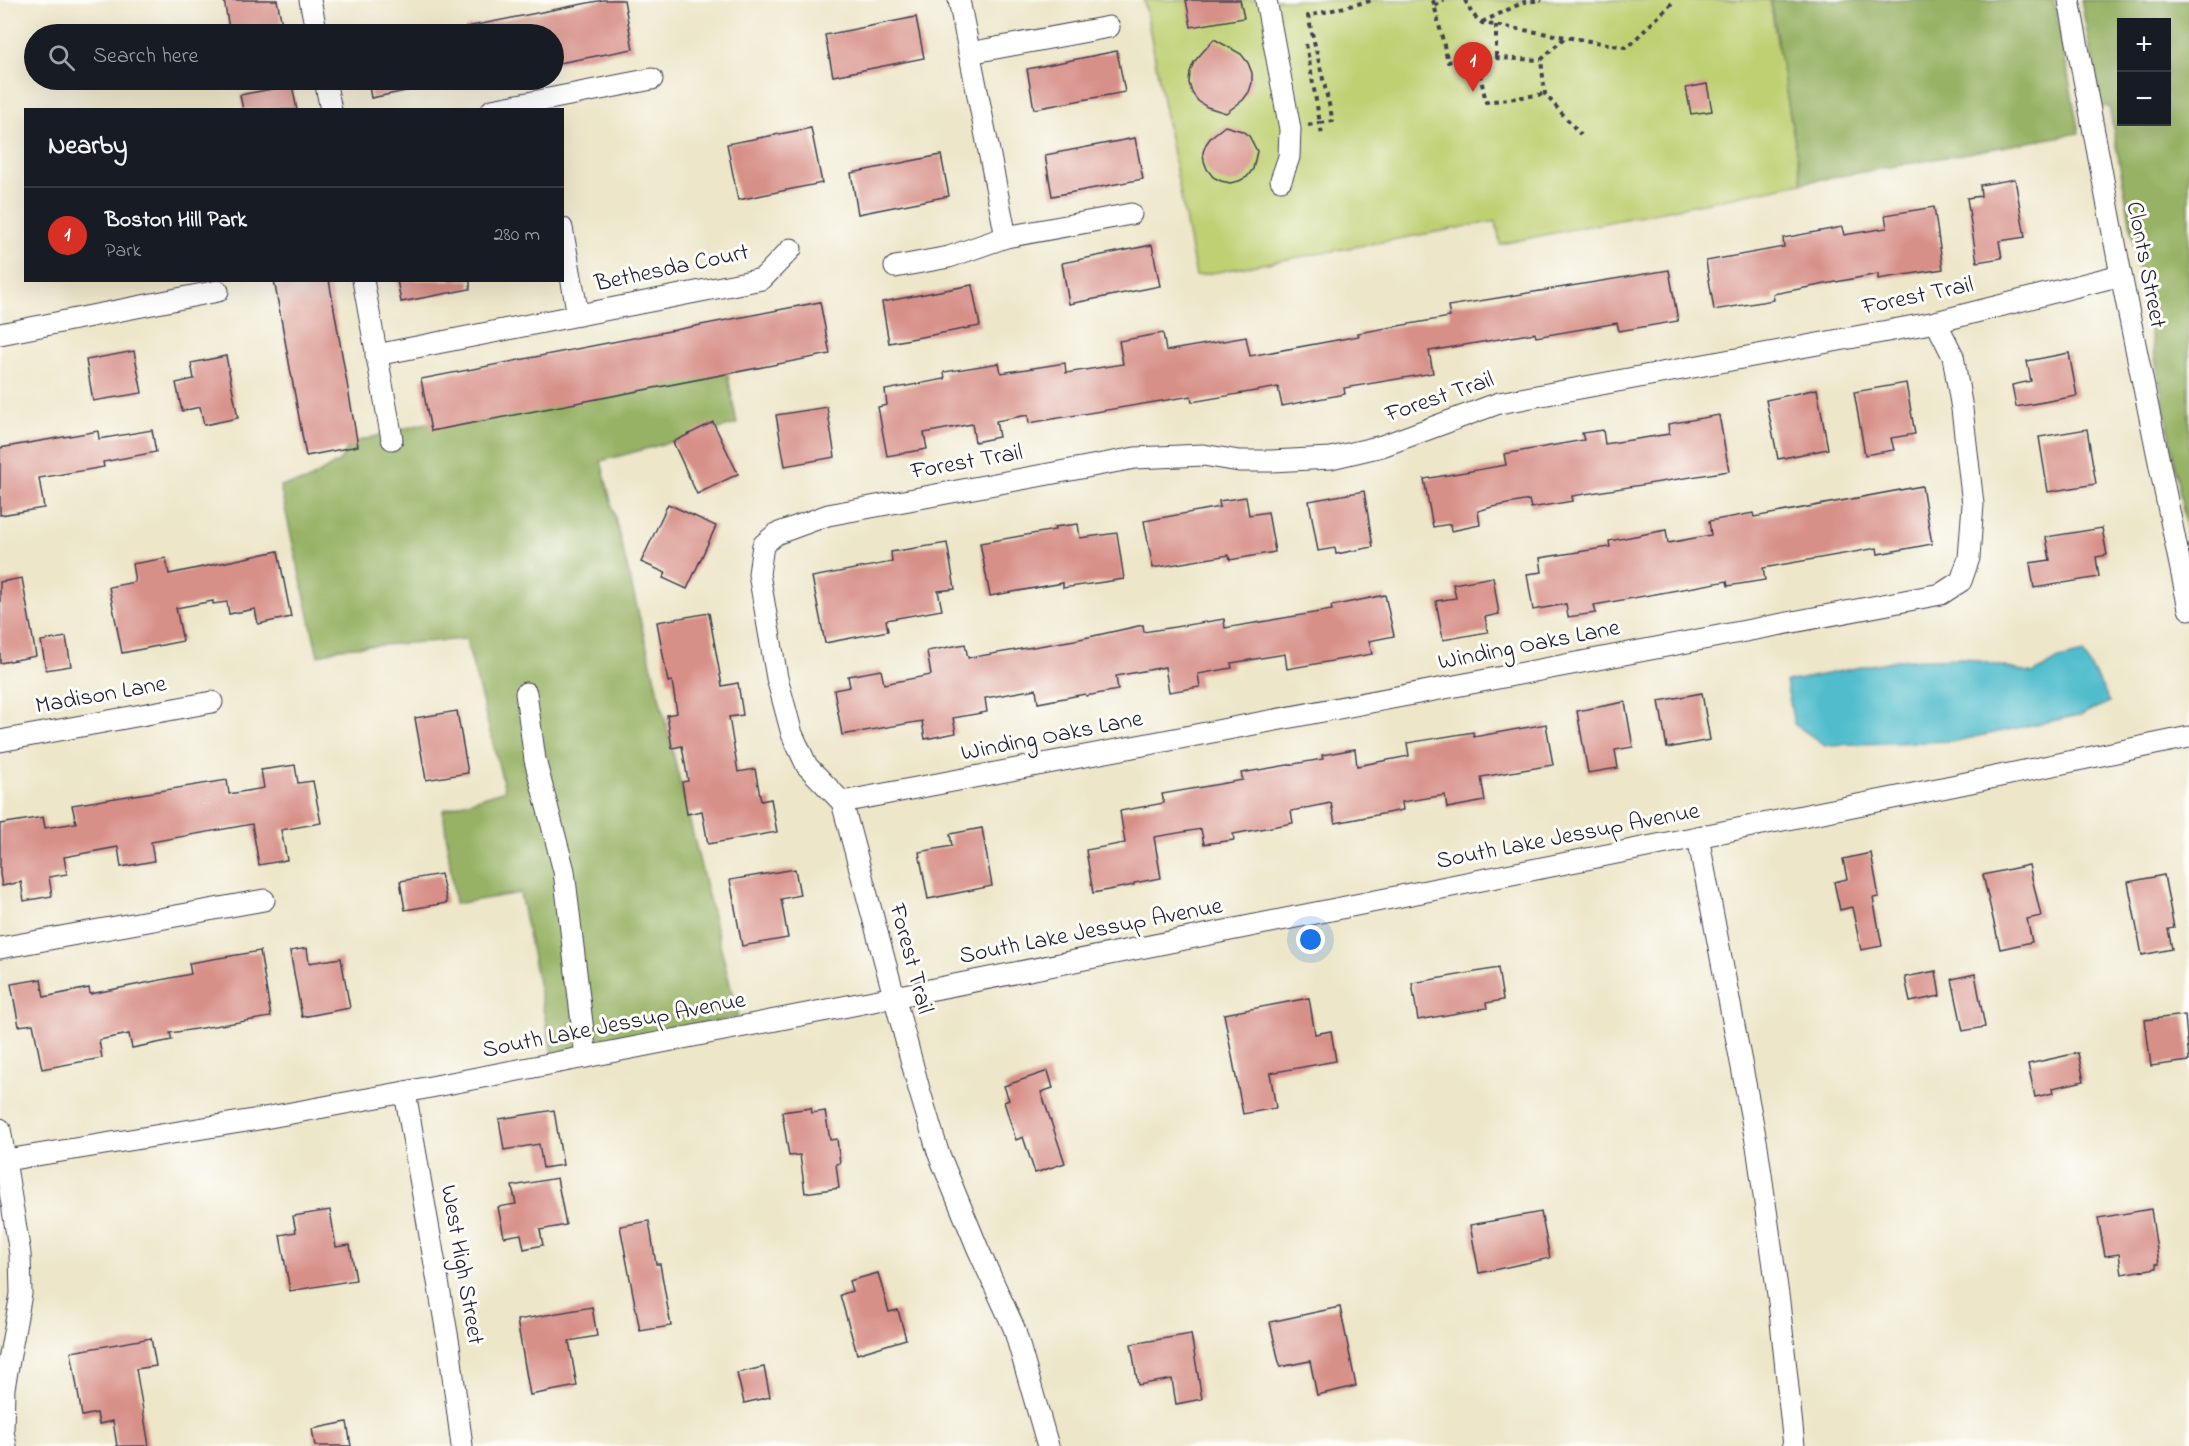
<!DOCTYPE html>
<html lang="en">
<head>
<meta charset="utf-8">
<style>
	body { margin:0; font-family:"Indie Flower",sans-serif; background:#20242c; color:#f1f3f6 }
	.controls { position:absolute; right:18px; top:18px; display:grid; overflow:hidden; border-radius:0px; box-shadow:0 6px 24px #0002 }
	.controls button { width:54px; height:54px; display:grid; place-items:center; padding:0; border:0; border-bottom:2px solid #363941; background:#171b24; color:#f1f3f6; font:30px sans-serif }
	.you { position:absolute; left:1311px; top:940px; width:21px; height:21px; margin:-15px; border:4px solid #fff; border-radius:50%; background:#1a73e8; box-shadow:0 0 0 9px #1a73e833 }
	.badge { display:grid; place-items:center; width:39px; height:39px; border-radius:50%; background:#d93025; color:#fff; font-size:20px; font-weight:700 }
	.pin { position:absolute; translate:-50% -50px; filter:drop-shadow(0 2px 3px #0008) }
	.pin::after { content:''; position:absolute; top:32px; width:21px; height:18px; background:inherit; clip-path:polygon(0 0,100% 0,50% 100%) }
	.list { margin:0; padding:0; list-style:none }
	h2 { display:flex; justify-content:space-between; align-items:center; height:78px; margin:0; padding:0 24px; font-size:26px }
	h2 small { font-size:20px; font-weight:400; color:#9ea1a6 }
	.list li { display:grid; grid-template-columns:39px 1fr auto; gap:18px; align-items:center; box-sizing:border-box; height:96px; padding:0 24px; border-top:2px solid #363941 }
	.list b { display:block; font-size:22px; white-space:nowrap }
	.list p { margin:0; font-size:20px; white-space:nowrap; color:#9ea1a6 }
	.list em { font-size:20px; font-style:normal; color:#9ea1a6 }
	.icon { flex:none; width:33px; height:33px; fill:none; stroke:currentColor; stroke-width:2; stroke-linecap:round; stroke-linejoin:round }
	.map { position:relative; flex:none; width:2189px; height:1446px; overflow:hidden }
	.search { position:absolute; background:#171b24; box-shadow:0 6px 24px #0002; left:24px; top:24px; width:540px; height:66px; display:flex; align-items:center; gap:15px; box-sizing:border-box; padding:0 21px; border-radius:33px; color:#9ea1a6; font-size:22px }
	.panel { position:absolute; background:#171b24; box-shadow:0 6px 24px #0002; left:24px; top:108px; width:540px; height:174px; border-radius:0px }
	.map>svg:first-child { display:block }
	.green { fill:#bfd073; stroke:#707957; stroke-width:1.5 }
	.forest { fill:#97b265; stroke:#5c6a50; stroke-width:1.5; fill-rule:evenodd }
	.water { fill:#51bdcc; stroke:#3a7084; stroke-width:1.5 }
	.building { fill:#d79088 }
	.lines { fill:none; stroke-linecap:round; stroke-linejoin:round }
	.minor-casing { stroke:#403f50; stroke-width:23 }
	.path { stroke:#403f50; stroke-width:4; stroke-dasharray:4.5 4.5; stroke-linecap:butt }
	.minor { stroke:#fff; stroke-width:21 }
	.labels { text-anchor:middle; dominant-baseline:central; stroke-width:6; stroke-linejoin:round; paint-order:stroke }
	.street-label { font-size:24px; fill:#22223b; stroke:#fdfcf7 }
</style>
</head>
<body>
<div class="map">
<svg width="2189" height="1446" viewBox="0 0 2189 1446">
	<rect width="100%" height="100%" fill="#fdfcf7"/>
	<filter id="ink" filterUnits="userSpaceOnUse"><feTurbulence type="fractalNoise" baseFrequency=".0167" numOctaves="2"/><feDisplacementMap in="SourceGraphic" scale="12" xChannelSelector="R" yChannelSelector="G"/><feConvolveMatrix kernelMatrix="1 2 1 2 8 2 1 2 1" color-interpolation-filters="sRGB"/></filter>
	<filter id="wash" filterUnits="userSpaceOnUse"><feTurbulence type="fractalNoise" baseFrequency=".008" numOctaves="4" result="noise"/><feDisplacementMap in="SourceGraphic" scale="24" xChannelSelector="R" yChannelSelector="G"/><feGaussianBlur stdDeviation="1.35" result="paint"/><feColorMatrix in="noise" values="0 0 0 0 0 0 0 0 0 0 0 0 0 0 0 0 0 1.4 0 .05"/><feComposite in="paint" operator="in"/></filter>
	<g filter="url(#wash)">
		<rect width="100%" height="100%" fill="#ede6c9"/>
		<!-- green -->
		<polygon class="green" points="1144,0 1770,0 1802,183 1500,244 1496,221 1196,276"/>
		<!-- forest -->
		<g class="forest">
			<polygon points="1770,0 2054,0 2079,133 1802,183"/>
			<path d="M2081,0H2189V543L2109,106L2101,107ZM2166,22V122H2122V22Z"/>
			<polygon points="724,355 737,424 601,461 738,1017 552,1053 520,893 455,904 443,810 505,790 466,639 340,648 318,656 280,486 307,481 340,461 351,443 645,365"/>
		</g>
		<!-- water -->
		<polygon class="water" points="2083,653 2110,702 2080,715 1956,741 1825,745 1794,724 1786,682 1896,660 1967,658 2033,674 2059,659"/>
		<g id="blocks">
			<!-- building -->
			<g class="building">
				<polygon points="224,0 277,0 284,34 230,34"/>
				<polygon points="603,0 624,0 633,49 554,64 554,34 467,34 466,27"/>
				<polygon points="1186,0 1240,0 1244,18 1191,27"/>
				<polygon points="916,17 924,58 833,76 825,35"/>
				<polygon points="1214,39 1241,54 1248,63 1252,73 1252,83 1249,92 1243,100 1226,113 1207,107 1198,101 1192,93 1189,83 1190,72 1194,62"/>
				<polygon points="1117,51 1125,92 1034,109 1027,69"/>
				<polygon points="368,80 425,80 426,87 371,98"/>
				<polygon points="1707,84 1712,111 1691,114 1686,88"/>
				<polygon points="292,85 297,110 243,110 240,95"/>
				<polygon points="1225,126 1242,131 1249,136 1257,151 1253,169 1247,177 1239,181 1230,183 1221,181 1213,177 1207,169 1204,161 1203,152 1206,144 1211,137"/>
				<polygon points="811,128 822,183 738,200 727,144"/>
				<polygon points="1135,138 1143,179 1052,196 1045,155"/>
				<polygon points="941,155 949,196 858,214 851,173"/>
				<polygon points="2015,179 2025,237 1999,241 2002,258 1977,262 1967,198 1981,196 1980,185"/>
				<polygon points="1934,207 1943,269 1878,279 1878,274 1773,294 1774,300 1714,310 1706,261 1784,247 1783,238 1842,227 1844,235 1887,228 1885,215"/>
				<polygon points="1152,245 1160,286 1069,304 1062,263"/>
				<polygon points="1669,270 1678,321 1619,331 1617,323 1536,337 1535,333 1429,351 1433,373 1344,388 1345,394 1282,406 1278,387 1192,402 1191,396 1029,423 1028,415 996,421 999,437 975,442 972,424 924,433 927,449 887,456 878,407 887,405 885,390 945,379 944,372 999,363 1001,373 1065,363 1066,373 1123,364 1119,341 1163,333 1166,351 1246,337 1250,356 1359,336 1358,333 1450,317 1448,306"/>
				<polygon points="274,280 329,280 358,446 306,456"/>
				<polygon points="397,280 470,280 470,289 401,302"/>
				<polygon points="972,285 980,326 889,343 882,302"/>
				<polygon points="820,302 830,354 431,431 421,379"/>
				<polygon points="134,351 142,393 93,401 86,360"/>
				<polygon points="2069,353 2077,396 2016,407 2012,385 2031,381 2027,361"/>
				<polygon points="226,356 238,418 204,425 200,407 182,411 176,383 194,379 191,363"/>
				<polygon points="1906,383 1915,434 1891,438 1894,450 1865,455 1854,392"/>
				<polygon points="1817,389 1828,449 1778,459 1766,400"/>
				<polygon points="827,407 835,457 785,466 776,415"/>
				<polygon points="1719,415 1729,471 1572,496 1573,501 1531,508 1529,500 1492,507 1478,511 1480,525 1451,531 1450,524 1433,527 1424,479 1506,465 1504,454 1584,440 1582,433 1603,430 1605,444 1669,434 1668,424"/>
				<polygon points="713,422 738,474 697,494 673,442"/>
				<polygon points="2087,429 2096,484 2048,492 2039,437"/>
				<polygon points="152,430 156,452 103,462 104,467 39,478 44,508 0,515 0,448 98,431 99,439"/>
				<polygon points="1922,486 1932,544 1878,554 1877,548 1763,568 1765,580 1728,586 1727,581 1594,605 1596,613 1568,617 1566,604 1533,610 1527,574 1542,572 1540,558 1610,547 1609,541 1666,530 1668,543 1711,535 1709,521 1753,513 1754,517"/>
				<polygon points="1364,491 1373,547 1336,554 1335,548 1318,551 1309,501"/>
				<polygon points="1246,497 1249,515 1268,512 1275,552 1230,560 1229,555 1153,568 1144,521 1220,507 1219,501"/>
				<polygon points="668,504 716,526 687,589 663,578 666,573 641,562"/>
				<polygon points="1078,524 1080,538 1117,533 1124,579 1063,588 1063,583 990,596 980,543 1055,530 1054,527"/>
				<polygon points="2102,528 2107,555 2096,557 2099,577 2034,588 2030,563 2050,560 2046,537"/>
				<polygon points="947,543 955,589 938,591 942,610 886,620 888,631 825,643 812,577 892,562 891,552"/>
				<polygon points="278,551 291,617 258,624 255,609 229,614 227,602 213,604 213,601 176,608 183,641 122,653 109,587 135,582 132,564 166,558 169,574"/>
				<polygon points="1493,577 1499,614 1485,617 1488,632 1443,640 1436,601 1456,598 1453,584"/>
				<polygon points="22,578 36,656 0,663 0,582"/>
				<polygon points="1385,595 1394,636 1369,641 1372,654 1287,669 1285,654 1231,663 1232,668 1198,674 1200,687 1169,692 1165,667 1116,676 1118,690 1086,696 1085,694 1038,703 1036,689 985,698 987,712 953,718 956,733 925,739 922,721 842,735 834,690 850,687 848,676 881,670 884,684 931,675 927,651 965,644 968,658 1075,640 1143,625 1144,632 1224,619 1225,628 1332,610 1331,606"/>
				<polygon points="709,613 722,686 738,683 743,715 729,717 738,772 755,769 761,801 771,799 777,832 708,844 702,811 687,814 682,782 688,781 682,746 672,748 667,715 677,713 672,681 668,682 657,622"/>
				<polygon points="66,637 71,666 46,670 41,641"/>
				<polygon points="1702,693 1710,740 1667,748 1659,701"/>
				<polygon points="1625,702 1633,747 1615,750 1618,768 1588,773 1577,711"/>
				<polygon points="457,711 468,773 426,780 415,718"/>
				<polygon points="1546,724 1553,765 1481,777 1485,801 1447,808 1445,795 1402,802 1403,810 1335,823 1331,803 1291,811 1293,823 1233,834 1234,840 1204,844 1201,829 1154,837 1161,878 1134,883 1134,885 1093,893 1086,850 1125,843 1120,811 1164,803 1162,794 1243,780 1241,773 1323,759 1322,755 1355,749 1357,766 1409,756 1407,743 1473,732 1474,737"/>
				<polygon points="295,765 298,783 313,781 321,823 281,830 287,860 259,865 252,824 151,842 154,861 121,867 118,847 64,857 67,874 49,877 52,896 24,901 21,882 2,886 0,874 0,824 43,817 45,828 76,823 72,805 227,780 229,794 264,788 261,770"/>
				<polygon points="982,828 992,886 928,899 919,852 952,846 950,834"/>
				<polygon points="1871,853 1879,897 1873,898 1882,946 1861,950 1852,907 1840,910 1834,882 1847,879 1843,859"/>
				<polygon points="2029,865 2041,916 2027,919 2032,942 2000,949 1983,875"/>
				<polygon points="795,869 800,895 781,899 788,938 742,946 730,880"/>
				<polygon points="441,874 447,903 405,910 400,881"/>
				<polygon points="2164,875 2174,928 2168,929 2172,949 2142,955 2128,882"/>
				<polygon points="307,948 309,963 341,958 350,1008 302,1017 290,951"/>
				<polygon points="260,951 271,1017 170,1033 172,1040 132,1048 129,1034 99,1040 102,1058 42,1069 33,1024 19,1026 11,984 41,979 44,997 89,988 90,994 191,974 189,963"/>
				<polygon points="1498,968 1503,1000 1486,1003 1487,1008 1418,1020 1412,983"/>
				<polygon points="1936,971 1940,996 1910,1002 1905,977"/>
				<polygon points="1975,974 1985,1027 1963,1031 1952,979"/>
				<polygon points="1309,998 1315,1034 1331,1031 1336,1061 1270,1073 1276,1108 1243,1114 1224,1014"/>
				<polygon points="2185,1015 2189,1061 2151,1066 2145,1020"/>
				<polygon points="2078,1053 2084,1081 2052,1088 2053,1093 2035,1097 2028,1064"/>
				<polygon points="1048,1071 1053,1088 1041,1092 1065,1163 1035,1173 1023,1137 1016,1140 1004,1102 1009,1100 1004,1086"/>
				<polygon points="811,1108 812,1113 825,1111 830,1140 837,1139 840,1163 836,1164 839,1188 805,1193 800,1155 789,1156 782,1112"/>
				<polygon points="554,1110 563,1165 543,1168 539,1144 504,1150 499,1119"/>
				<polygon points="557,1178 566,1225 540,1230 543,1245 524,1249 521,1234 504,1237 498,1207 516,1204 512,1186"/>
				<polygon points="2151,1209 2159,1264 2156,1264 2157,1268 2122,1274 2119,1254 2105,1256 2098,1218"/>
				<polygon points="330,1210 336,1247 350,1245 356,1280 290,1291 280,1235 296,1232 293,1216"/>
				<polygon points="1541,1212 1550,1258 1479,1273 1470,1225"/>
				<polygon points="649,1221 656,1264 660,1264 671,1326 640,1331 620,1226"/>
				<polygon points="878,1273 889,1312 898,1310 906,1339 857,1354 840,1295 852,1291 849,1281"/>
				<polygon points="592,1307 597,1336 569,1341 577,1386 530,1395 517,1320"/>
				<polygon points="1340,1307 1356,1386 1317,1395 1310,1361 1280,1367 1270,1322"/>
				<polygon points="1191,1334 1202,1399 1176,1404 1172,1379 1138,1385 1131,1344"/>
				<polygon points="151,1338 156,1366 136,1369 149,1446 117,1446 113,1421 99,1424 97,1413 82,1416 71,1352"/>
				<polygon points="764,1367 770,1397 744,1403 737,1373"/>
				<polygon points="347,1422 351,1446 315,1446 312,1429"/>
			</g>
		</g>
	</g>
	<g filter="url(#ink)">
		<use href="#blocks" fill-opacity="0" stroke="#403f50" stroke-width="1.5"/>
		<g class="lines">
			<defs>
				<g id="minor">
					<polyline points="310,0 317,34"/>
					<polyline points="959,0 1006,237"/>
					<polyline points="1266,0 1290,129 1289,157 1281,180"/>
					<polyline points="2069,0 2121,275 2189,609"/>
					<polyline points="969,53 1109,27"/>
					<polyline points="325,80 331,110"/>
					<polyline points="492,110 652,79"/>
					<polyline points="562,228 578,315"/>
					<polyline points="895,267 949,257 1006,237 1131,214"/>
					<polyline points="363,280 392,439"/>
					<polyline points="0,334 218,291"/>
					<polyline points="376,355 762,279 791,249"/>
					<polyline points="526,693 535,760 564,871 586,1057"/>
					<polyline points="0,741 212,702"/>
					<polyline points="842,802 1941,594 1961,581 1969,558 1973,504 1962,409 1953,356 1936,322"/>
					<polyline points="1698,837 1757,1146 1779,1302 1794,1446"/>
					<polyline points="0,948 264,900"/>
					<polyline points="405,1092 449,1345 462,1446"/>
					<polyline points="0,1129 20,1254 21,1294 4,1388 3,1432 6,1446"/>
					<polyline points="0,1161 259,1119 405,1092 894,997 1913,794 2189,737"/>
					<polyline points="1048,1446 1014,1328 978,1249 938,1152 919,1089 842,802 807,766 792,734 777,678 759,574 763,545 776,534 828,515 1135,458 1203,455 1239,461 1271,461 1331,458 1382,446 1499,403 1936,322 2121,275"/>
				</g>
			</defs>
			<!-- minor casing -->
			<use href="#minor" class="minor-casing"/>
			<!-- path -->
			<g class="path">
				<path d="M1433,0L1448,62C1457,60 1469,55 1477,60L1486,102L1545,94"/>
				<polyline points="1465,0 1472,14 1482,23 1625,47 1632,43 1675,0"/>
				<polyline points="1435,6 1444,0"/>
				<polyline points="1482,22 1524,2 1542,0"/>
				<polyline points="1496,25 1496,58"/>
				<polyline points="1564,38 1541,60 1545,94 1581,135"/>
				<polyline points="1306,44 1320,123 1333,121 1308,16 1374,0"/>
				<polyline points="1479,66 1496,58 1541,60"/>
				<polyline points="1308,125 1320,123 1322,136"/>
			</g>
			<!-- minor -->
			<use href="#minor" class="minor"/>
		</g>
	</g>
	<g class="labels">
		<!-- street labels -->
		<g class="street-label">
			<text transform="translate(2145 265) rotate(79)">Clonts Street</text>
			<text transform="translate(672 269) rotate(-12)">Bethesda Court</text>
			<text transform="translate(1918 297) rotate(-12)">Forest Trail</text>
			<text transform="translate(1440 398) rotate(-19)">Forest Trail</text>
			<text transform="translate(967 463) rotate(-10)">Forest Trail</text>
			<text transform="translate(1529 646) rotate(-11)">Winding Oaks Lane</text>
			<text transform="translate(101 696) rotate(-10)">Madison Lane</text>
			<text transform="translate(1052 737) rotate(-11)">Winding Oaks Lane</text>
			<text transform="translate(1568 837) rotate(-11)">South Lake Jessup Avenue</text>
			<text transform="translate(1091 932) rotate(-11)">South Lake Jessup Avenue</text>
			<text transform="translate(910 959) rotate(75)">Forest Trail</text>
			<text transform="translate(614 1026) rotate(-11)">South Lake Jessup Avenue</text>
			<text transform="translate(461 1265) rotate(80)">West High Street</text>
		</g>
	</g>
</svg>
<div class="controls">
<button>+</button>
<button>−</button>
</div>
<div class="you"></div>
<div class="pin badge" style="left:1473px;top:92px">1</div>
<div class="search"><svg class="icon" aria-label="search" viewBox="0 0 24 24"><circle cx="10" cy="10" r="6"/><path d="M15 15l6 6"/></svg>Search here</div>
<section class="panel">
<h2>Nearby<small></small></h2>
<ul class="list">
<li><span class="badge">1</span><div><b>Boston Hill Park</b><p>Park</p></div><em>280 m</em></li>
</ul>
</section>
</div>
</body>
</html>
